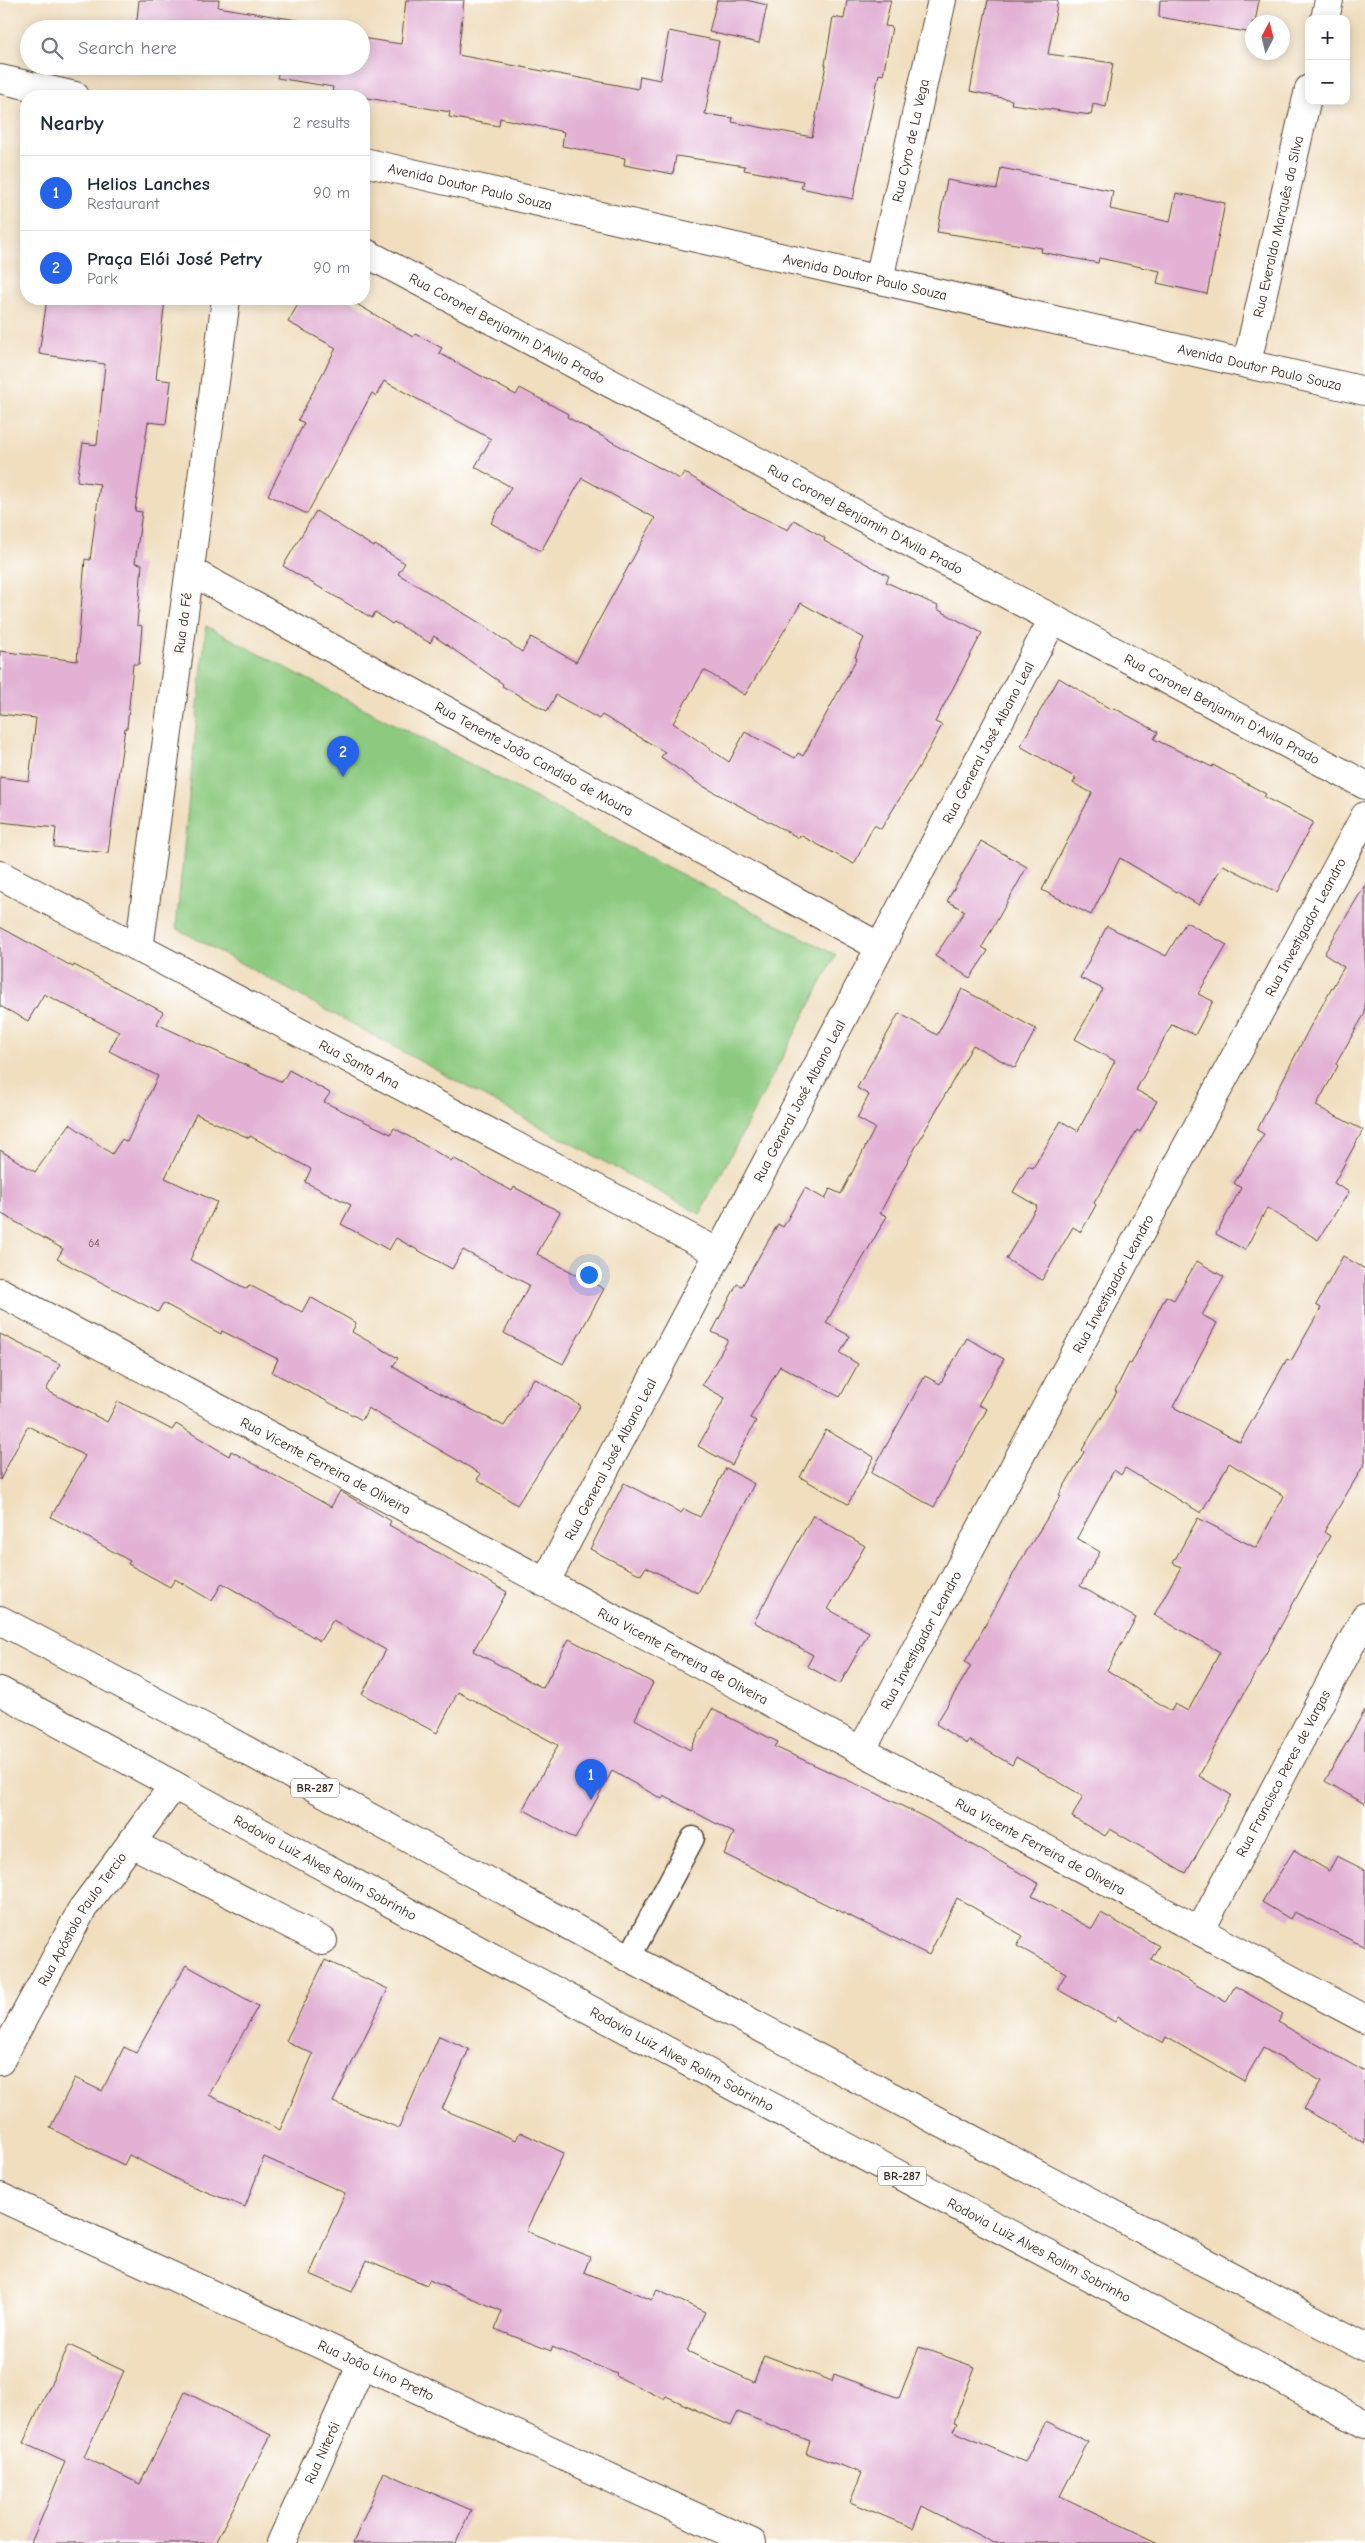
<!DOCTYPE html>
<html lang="en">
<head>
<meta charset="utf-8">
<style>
	body { margin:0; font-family:"Comic Neue",sans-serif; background:#f2f2f3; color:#1f2937 }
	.controls { position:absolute; right:15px; top:15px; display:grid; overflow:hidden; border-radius:10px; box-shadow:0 2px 12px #0003 }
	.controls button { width:45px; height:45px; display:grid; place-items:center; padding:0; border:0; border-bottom:1px solid #e0e1e3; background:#fff; color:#1f2937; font:25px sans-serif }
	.compass { position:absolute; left:1245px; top:15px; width:45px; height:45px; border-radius:50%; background:#fff; box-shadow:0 2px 12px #0003; rotate:7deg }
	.you { position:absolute; left:588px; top:1274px; width:18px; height:18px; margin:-12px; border:4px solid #fff; border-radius:50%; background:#1a73e8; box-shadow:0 0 0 8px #1a73e833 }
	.badge { display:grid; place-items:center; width:32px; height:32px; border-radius:50%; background:#2563eb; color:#fff; font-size:16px; font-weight:700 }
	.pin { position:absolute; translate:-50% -41px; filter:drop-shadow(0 1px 2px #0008) }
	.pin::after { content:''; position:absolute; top:26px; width:18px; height:15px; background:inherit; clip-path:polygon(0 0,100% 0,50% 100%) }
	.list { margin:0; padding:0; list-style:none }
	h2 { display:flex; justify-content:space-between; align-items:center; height:65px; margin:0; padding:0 20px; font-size:21px }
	h2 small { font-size:16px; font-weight:400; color:#747a83 }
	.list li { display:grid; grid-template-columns:32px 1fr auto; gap:15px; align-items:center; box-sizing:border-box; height:75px; padding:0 20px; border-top:1px solid #e0e1e3 }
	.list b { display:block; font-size:19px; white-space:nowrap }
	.list p { margin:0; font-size:16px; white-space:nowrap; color:#747a83 }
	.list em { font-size:16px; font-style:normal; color:#747a83 }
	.icon { flex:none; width:28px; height:28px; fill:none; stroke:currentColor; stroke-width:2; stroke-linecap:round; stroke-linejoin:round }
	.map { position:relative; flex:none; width:1365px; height:2543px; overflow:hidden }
	.search { position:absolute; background:#fff; box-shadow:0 2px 12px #0003; left:20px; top:20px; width:350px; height:55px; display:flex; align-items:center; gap:12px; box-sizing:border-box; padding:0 18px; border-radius:28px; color:#747a83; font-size:19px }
	.panel { position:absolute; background:#fff; box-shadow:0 2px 12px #0003; left:20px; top:90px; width:350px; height:215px; border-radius:20px }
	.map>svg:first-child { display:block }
	.green { fill:#8dca80; stroke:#647a4f }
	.building { fill:#e2b1d4; fill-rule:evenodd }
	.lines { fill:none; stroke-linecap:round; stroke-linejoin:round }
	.service-casing { stroke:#564536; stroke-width:25 }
	.minor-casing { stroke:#564536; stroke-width:30 }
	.trunk-casing { stroke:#564536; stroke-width:30 }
	.service { stroke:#fff; stroke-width:22 }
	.minor { stroke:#fff; stroke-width:28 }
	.trunk { stroke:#fff; stroke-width:28 }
	.labels { text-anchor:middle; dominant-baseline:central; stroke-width:4.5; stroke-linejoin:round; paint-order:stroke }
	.number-label { font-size:11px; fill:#654c4c }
	.shield { fill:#fff; stroke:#766a62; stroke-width:1 }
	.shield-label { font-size:12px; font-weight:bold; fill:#3b2a1e }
	.street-label { font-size:14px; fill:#3b2a1e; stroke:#fff }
</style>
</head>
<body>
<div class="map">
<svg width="1365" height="2543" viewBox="0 0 1365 2543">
	<rect width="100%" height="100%" fill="#fff"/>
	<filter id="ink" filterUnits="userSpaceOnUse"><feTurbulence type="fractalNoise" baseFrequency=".02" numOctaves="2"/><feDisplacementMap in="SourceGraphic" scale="10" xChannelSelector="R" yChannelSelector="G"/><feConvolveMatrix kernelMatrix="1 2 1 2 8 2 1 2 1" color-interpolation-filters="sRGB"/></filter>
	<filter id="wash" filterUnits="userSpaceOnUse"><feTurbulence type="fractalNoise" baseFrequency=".0096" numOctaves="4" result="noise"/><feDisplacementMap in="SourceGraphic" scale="20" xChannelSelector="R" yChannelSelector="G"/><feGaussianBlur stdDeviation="1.12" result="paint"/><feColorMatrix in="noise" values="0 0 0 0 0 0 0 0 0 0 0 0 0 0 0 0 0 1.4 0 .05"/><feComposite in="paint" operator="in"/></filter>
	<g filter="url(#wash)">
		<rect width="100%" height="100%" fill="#f0debf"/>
		<!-- green -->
		<polygon class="green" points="206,626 836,955 700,1214 176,928"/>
		<g id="blocks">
			<!-- building -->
			<g class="building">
				<polygon points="139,0 219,0 218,7 333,26 332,29 136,29"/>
				<polygon points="406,0 464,0 458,55 638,89 640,76 660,80 669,31 719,41 705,114 733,118 732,122 812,137 826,65 825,65 833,17 844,19 847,0 891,0 885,26 892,27 883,75 879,74 853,199 801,188 803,181 744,170 745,166 676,156 673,174 624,165 625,158 562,146 564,132 500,118 499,126 449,117 450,112 332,92 333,87 277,78 279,70 254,66 361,66 361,38 401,44"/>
				<polygon points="717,0 746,0 767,5 759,43 709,32"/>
				<polygon points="988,0 1058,0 1048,54 1113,63 1106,107 1093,104 1091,115 1011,104 1012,100 970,91"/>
				<polygon points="1160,0 1259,0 1255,22 1252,22 1252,33 1159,17"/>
				<polygon points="1001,168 1113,191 1110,209 1170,222 1176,193 1225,203 1207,294 1157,283 1160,271 1099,258 1098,263 1041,252 1042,248 937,232 947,180 997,189"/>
				<polygon points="47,299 165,299 156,379 171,381 166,424 148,422 135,511 142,512 135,563 142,564 137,625 142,626 139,664 133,664 127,728 125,728 116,791 108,853 54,847 56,828 0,822 0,777 29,781 36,718 0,714 0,651 77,661 85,559 90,560 100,484 77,481 83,443 97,445 105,364 39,354"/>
				<path d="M301,299H348L413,337L415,334L442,348L439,353L516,395L520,388L568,414L567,417L680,479L684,472L740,507L788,530L794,520L825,538L824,541L889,576L886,582L938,606L937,609L982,633L935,722L942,725L922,762L881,829L874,825L854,864L800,835L799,838L699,784L661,757L665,752L602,715L599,719L556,695L547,711L502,686L503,684L434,636L430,643L394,622L392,624L375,612L372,618L283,566L316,511L374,547L375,545L405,563L398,574L480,623L522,652L531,637L576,662L655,518L582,478L541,551L491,523L511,487L475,467L491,439L384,381L376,396L372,393L307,514L268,495L304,423L298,420L336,348L288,322ZM801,603L864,638L855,657L857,658L803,756L798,753L795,758L745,732L729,762L673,723L704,670L745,695Z"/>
				<polygon points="1059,678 1112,710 1114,708 1158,732 1154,739 1212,767 1213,765 1266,794 1264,797 1313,822 1277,892 1223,865 1199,905 1120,858 1091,915 1042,890 1092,793 1073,783 1076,778 1020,746"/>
				<polygon points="981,841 1027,867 982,947 988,951 970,978 935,956 965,911 947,901"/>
				<polygon points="1365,885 1365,1013 1336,1064 1338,1066 1316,1106 1363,1130 1334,1183 1349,1192 1318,1240 1267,1208 1245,1250 1216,1234 1241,1188 1234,1183 1264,1134 1257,1130 1311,1025 1344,967 1324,954"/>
				<polygon points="1186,922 1227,945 1198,994 1213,1001 1195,1035 1172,1024 1136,1090 1157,1101 1140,1132 1137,1130 1094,1203 1096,1205 1081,1232 1073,1227 1042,1280 1006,1259 1037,1206 1013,1192 1028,1166 1033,1168 1061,1121 1078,1131 1115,1061 1075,1039 1103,989 1080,978 1107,926 1166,956"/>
				<polygon points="0,927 73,967 74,965 163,1012 157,1024 282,1082 289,1070 330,1093 324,1102 391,1134 394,1128 452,1161 453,1158 512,1191 514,1187 560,1212 537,1254 604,1289 563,1364 504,1333 529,1285 463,1250 452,1269 396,1238 389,1250 341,1224 351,1205 305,1182 311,1169 250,1136 249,1138 196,1114 165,1178 217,1202 190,1260 247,1289 249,1285 302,1312 310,1297 356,1323 352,1332 398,1358 393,1366 441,1394 504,1426 534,1378 581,1406 517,1505 477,1479 481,1474 368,1408 362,1420 272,1372 278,1359 222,1331 221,1334 163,1303 158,1312 57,1259 63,1249 0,1213 0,1150 35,1172 70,1124 112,1154 122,1139 127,1142 158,1076 109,1051 119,1032 44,994 28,1021 0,1006"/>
				<polygon points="962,989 1036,1029 1015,1068 973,1045 900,1175 880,1213 887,1216 826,1323 850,1336 840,1353 858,1364 840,1397 780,1366 750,1418 756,1421 732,1465 698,1446 725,1398 702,1385 728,1340 712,1332 737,1284 742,1286 778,1224 783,1227 805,1188 825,1199 830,1189 841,1194 875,1128 857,1118 869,1095 857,1088 899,1013 937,1035"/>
				<path d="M1343,1256L1365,1269V1463L1324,1532L1330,1536L1199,1776L1231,1795L1186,1873L1110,1829L1105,1836L1072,1817L1083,1796L1016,1757L1012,1765L969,1740L967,1744L936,1724L971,1666L965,1662L1021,1560L1061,1496L1059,1495L1084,1452L1082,1450L1117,1392L1115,1391L1129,1363L1131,1364L1166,1296L1174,1300L1197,1261L1224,1277L1202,1315L1217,1323L1173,1407L1240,1442L1287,1359L1291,1361L1321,1308L1316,1305ZM1229,1463L1284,1496L1256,1548L1198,1518L1173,1563L1181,1567L1154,1615L1220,1652L1188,1711L1175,1704L1171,1711L1107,1670L1136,1618L1080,1586L1100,1552L1077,1538L1114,1470L1121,1475L1125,1468L1201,1513Z"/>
				<polygon points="0,1334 60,1364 46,1390 107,1422 118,1401 172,1430 176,1424 229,1456 231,1451 331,1507 340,1491 391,1521 389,1525 507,1592 473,1651 543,1688 569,1639 653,1683 635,1719 690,1750 712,1709 778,1742 775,1747 876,1793 928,1819 1039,1884 1032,1896 1092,1929 1101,1913 1159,1946 1151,1959 1226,2002 1235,1986 1283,2014 1278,2022 1365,2072 1365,2143 1304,2109 1321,2081 1263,2048 1244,2081 1166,2037 1163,2043 1118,2017 1115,2022 1057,1989 1066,1973 1017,1946 1023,1936 957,1898 929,1955 724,1854 734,1833 664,1796 662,1799 612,1771 575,1839 523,1809 558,1745 458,1692 437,1733 362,1694 386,1650 333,1620 320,1641 222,1583 212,1601 175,1579 170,1587 128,1564 130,1561 51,1517 85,1456 28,1426 0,1480"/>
				<polygon points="967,1338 1004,1359 978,1405 987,1409 934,1507 871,1473 925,1376 940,1384"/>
				<polygon points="826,1430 874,1457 848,1504 800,1477"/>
				<polygon points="726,1468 754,1484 698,1593 646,1567 641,1575 590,1549 624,1483 681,1513 684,1509 700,1517"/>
				<polygon points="813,1515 865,1546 828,1609 869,1632 840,1684 807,1666 813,1655 754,1622"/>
				<polygon points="1365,1710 1365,1804 1325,1781"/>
				<polygon points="1294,1850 1329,1871 1337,1856 1365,1870 1365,1947 1294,1912 1290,1919 1262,1902"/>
				<polygon points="325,1960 388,1989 333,2102 399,2128 439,2036 469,2049 442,2109 516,2140 520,2132 564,2153 526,2231 590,2257 584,2272 652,2300 657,2290 705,2312 687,2351 754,2382 764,2355 832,2381 834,2374 899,2398 919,2347 975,2367 954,2422 957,2423 953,2431 1025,2462 1046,2421 1088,2442 1060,2496 1159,2543 994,2543 922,2506 913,2528 850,2502 862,2473 806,2453 810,2441 738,2412 731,2426 666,2396 664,2399 616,2376 617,2374 552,2347 551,2351 495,2329 502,2311 429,2280 427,2285 367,2260 352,2292 310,2274 345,2193 264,2157 245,2207 184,2183 129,2155 124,2165 50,2128 75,2078 102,2091 124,2047 136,2053 186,1965 258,2006 209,2095 280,2130 313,2054 286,2041"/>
				<polygon points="69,2345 124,2371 84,2457 140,2484 185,2392 271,2435 215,2543 31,2543 65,2462 23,2443"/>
				<polygon points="384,2472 471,2510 456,2543 353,2543"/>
			</g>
		</g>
	</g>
	<g filter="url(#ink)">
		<use href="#blocks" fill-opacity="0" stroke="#564536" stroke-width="1"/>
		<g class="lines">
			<defs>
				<polyline id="service" points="629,1958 693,1838"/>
				<g id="minor">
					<polyline points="1325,19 1329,0"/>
					<polyline points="0,79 75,96"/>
					<path id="s1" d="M364,162L1365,391"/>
					<path id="s2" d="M364,252L1365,785"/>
					<path id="s3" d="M879,279L942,0"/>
					<path id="s4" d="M1247,363L1309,89"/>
					<path id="s5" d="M190,571L880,947"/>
					<path id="s6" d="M0,875L719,1253"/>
					<path id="s7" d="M139,949L226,299"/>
					<path id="s8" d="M0,1292L1365,2019"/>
					<path id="s9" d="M545,1583L1053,619"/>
					<path id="s10" d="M861,1751L1365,816"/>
					<polyline points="131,1843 323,1941"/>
					<path id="s11" d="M1200,1931L1365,1617"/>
					<path id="s12" d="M0,2061L83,1908L174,1785"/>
					<path id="s13" d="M0,2197L752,2543"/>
					<path id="s14" d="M281,2543L362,2364"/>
				</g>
				<g id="trunk">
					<polyline points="0,1620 205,1728 629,1958 1365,2347"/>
					<path id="s15" d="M0,1691L439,1929L1365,2424"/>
				</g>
			</defs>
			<!-- service casing -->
			<use href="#service" class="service-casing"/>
			<!-- minor casing -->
			<use href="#minor" class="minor-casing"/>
			<!-- trunk casing -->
			<use href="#trunk" class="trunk-casing"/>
			<!-- service -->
			<use href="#service" class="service"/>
			<!-- minor -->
			<use href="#minor" class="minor"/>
			<!-- trunk -->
			<use href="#trunk" class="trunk"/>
		</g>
	</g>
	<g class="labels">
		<!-- number labels -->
		<g class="number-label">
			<text x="94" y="1243">64</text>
		</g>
		<!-- shield labels -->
		<g class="shield">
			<rect x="291" y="1778.5" width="48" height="19" rx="4"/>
			<rect x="878" y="2166.5" width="48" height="19" rx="4"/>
		</g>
		<g class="shield-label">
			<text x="315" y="1788">BR-287</text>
			<text x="902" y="2176">BR-287</text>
		</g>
		<!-- street labels -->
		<g class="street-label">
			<text stroke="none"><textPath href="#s3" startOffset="142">Rua Cyro de La Vega</textPath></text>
			<text stroke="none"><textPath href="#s1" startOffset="109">Avenida Doutor Paulo Souza</textPath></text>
			<text stroke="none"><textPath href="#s4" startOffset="140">Rua Everaldo Marquês da Silva</textPath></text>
			<text stroke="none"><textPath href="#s1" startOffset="514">Avenida Doutor Paulo Souza</textPath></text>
			<text stroke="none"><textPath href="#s2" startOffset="162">Rua Coronel Benjamin D'Avila Prado</textPath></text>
			<text stroke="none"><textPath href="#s1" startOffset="919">Avenida Doutor Paulo Souza</textPath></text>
			<text stroke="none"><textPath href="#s2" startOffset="568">Rua Coronel Benjamin D'Avila Prado</textPath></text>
			<text stroke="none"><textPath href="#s7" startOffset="329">Rua da Fé</textPath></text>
			<text stroke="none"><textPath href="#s2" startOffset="972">Rua Coronel Benjamin D'Avila Prado</textPath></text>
			<text stroke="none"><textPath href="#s9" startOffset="950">Rua General José Albano Leal</textPath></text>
			<text stroke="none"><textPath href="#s5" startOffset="392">Rua Tenente João Candido de Moura</textPath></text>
			<text stroke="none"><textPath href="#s10" startOffset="936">Rua Investigador Leandro</textPath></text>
			<text stroke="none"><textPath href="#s6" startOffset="406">Rua Santa Ana</textPath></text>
			<text stroke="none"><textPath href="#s9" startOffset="545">Rua General José Albano Leal</textPath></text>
			<text stroke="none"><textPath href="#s10" startOffset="531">Rua Investigador Leandro</textPath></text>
			<text stroke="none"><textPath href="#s9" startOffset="140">Rua General José Albano Leal</textPath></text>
			<text stroke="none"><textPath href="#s8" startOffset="369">Rua Vicente Ferreira de Oliveira</textPath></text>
			<text stroke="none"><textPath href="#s10" startOffset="126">Rua Investigador Leandro</textPath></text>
			<text stroke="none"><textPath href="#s8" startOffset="774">Rua Vicente Ferreira de Oliveira</textPath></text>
			<text stroke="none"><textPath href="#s11" startOffset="178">Rua Francisco Peres de Vargas</textPath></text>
			<text stroke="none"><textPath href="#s8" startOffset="1179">Rua Vicente Ferreira de Oliveira</textPath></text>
			<text stroke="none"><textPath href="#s15" startOffset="370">Rodovia Luiz Alves Rolim Sobrinho</textPath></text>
			<text stroke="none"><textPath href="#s12" startOffset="164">Rua Apóstolo Paulo Tercio</textPath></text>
			<text stroke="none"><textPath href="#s15" startOffset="775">Rodovia Luiz Alves Rolim Sobrinho</textPath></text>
			<text stroke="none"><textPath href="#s15" startOffset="1180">Rodovia Luiz Alves Rolim Sobrinho</textPath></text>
			<text stroke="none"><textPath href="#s13" startOffset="414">Rua João Lino Pretto</textPath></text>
			<text stroke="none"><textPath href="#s14" startOffset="99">Rua Niterói</textPath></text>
		</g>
	</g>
</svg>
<div class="controls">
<button>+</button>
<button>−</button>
</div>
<svg class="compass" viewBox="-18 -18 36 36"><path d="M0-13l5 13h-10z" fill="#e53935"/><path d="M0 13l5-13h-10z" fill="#747a83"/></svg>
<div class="you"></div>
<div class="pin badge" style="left:591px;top:1800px">1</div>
<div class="pin badge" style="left:343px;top:777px">2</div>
<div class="search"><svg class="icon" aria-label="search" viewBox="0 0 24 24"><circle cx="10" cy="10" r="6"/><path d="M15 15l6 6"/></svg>Search here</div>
<section class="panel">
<h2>Nearby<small>2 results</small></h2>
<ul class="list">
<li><span class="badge">1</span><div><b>Helios Lanches</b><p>Restaurant</p></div><em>90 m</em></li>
<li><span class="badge">2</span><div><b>Praça Elói José Petry</b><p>Park</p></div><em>90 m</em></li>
</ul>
</section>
</div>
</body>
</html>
